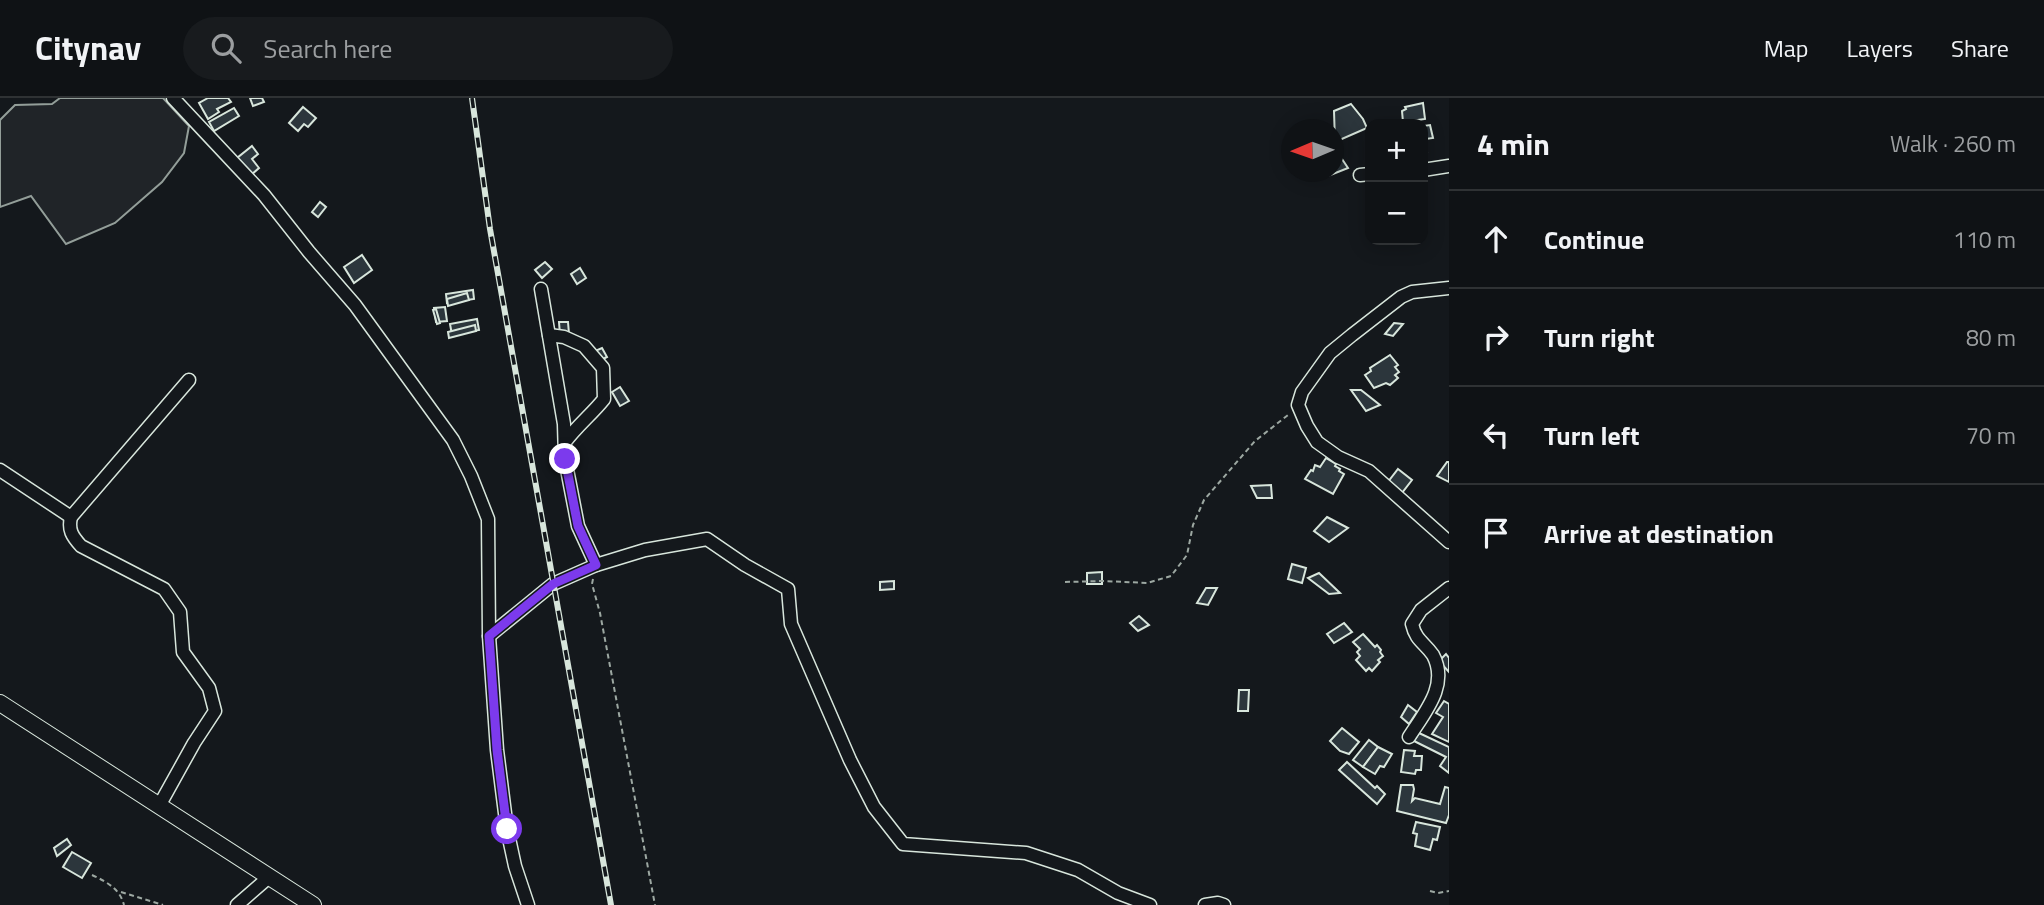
<!DOCTYPE html>
<html lang="en">
<head>
<meta charset="utf-8">
<style>
	body { margin:0; font-family:"Titillium Web",sans-serif; background:#181b1e; color:#f1f3f6 }
	.controls { position:absolute; right:21px; top:21px; display:grid; overflow:hidden; border-radius:14px; box-shadow:0 4px 18px #0003 }
	.controls button { width:63px; height:63px; display:grid; place-items:center; padding:0; border:0; border-bottom:2px solid #2f3234; background:#0f1215; color:#f1f3f6; font:35px sans-serif }
	.compass { position:absolute; left:1281px; top:21px; width:63px; height:63px; border-radius:50%; background:#0f1215; box-shadow:0 4px 18px #0003; rotate:268deg }
	.stop { position:absolute; width:21px; height:21px; margin:-16px; border:5px solid #7c3aed; border-radius:50%; background:#fff }
	.stop.end { background:#7c3aed; border-color:#fff; box-shadow:0 2px 7px #0008 }
	.list { margin:0; padding:0; list-style:none }
	h2 { display:flex; justify-content:space-between; align-items:center; height:91px; margin:0; padding:0 28px; font-size:30px }
	h2 small { font-size:23px; font-weight:400; color:#9b9ea0 }
	.list li { display:grid; grid-template-columns:46px 1fr auto; gap:21px; align-items:center; box-sizing:border-box; height:98px; padding:0 28px; border-top:2px solid #2f3234 }
	.list b { display:block; font-size:26px; white-space:nowrap }
	.list em { font-size:23px; font-style:normal; color:#9b9ea0 }
	.icon { flex:none; width:38px; height:38px; fill:none; stroke:currentColor; stroke-width:2; stroke-linecap:round; stroke-linejoin:round }
	.map { position:relative; flex:none; width:1449px; height:807px; overflow:hidden }
	header { display:flex; align-items:center; gap:42px; box-sizing:border-box; height:98px; padding:0 35px; background:#0f1215; border-bottom:2px solid #2f3234 }
	header strong { font-size:33px }
	nav { display:flex; gap:38px; margin-inline-start:auto; font-size:24px }
	.search { width:490px; height:63px; background:#181b1e; display:flex; align-items:center; gap:18px; box-sizing:border-box; padding:0 24px; border-radius:38px; color:#9b9ea0; font-size:26px }
	main { display:flex }
	aside { flex:1; background:#0f1215 }
	.map>svg:first-child { display:block }
	.green { fill:#202428; stroke:#939e99; stroke-width:2 }
	.building { fill:#2c363c; stroke:#d8e6dc; stroke-width:2 }
	.lines { fill:none; stroke-linecap:round; stroke-linejoin:round }
	.minor-casing { stroke:#d8e6dc; stroke-width:15 }
	.major-casing { stroke:#d8e6dc; stroke-width:18 }
	.path { stroke:#9da8a2; stroke-width:2; stroke-dasharray:5 3.5; stroke-linecap:butt }
	.minor { stroke:#14181c; stroke-width:12 }
	.major { stroke:#14181c; stroke-width:16 }
	.rail-casing { stroke:#d8e6dc; stroke-width:6 }
	.rail { stroke:#14181c; stroke-width:3.5; stroke-dasharray:10; stroke-linecap:butt }
	.route { stroke:#7c3aed; stroke-width:9 }
</style>
</head>
<body>
<header>
<strong>Citynav</strong>
<div class="search"><svg class="icon" aria-label="search" viewBox="0 0 24 24"><circle cx="10" cy="10" r="6"/><path d="M15 15l6 6"/></svg>Search here</div>
<nav><a>Map</a><a>Layers</a><a>Share</a></nav>
</header>
<main>
<div class="map">
<svg width="1449" height="807" viewBox="0 0 1449 807">
	<rect width="100%" height="100%" fill="#14181c"/>
	<!-- green -->
	<polygon class="green" points="60,0 163,0 189,28 184,55 162,84 115,125 66,146 31,98 0,109 0,22 15,7 52,6"/>
	<!-- building -->
	<g class="building">
		<polygon points="208,0 228,0 231,4 217,11 219,14 208,21 199,5"/>
		<polygon points="250,0 262,0 264,4 253,8"/>
		<polygon points="1423,5 1425,21 1403,24 1402,13 1406,11 1405,9"/>
		<polygon points="1351,6 1363,21 1367,30 1335,44 1334,13"/>
		<polygon points="303,9 316,20 308,29 304,26 298,33 289,25"/>
		<polygon points="234,10 239,18 214,33 209,24"/>
		<polygon points="1430,27 1433,40 1425,41 1427,54 1423,55 1423,28"/>
		<polygon points="252,48 258,56 252,61 259,70 251,77 237,60"/>
		<polygon points="1336,52 1348,70 1328,78 1326,74 1334,74 1334,53"/>
		<polygon points="320,104 326,109 318,119 312,114"/>
		<polygon points="362,157 372,172 354,185 344,169"/>
		<polygon points="545,164 552,171 542,180 535,172"/>
		<polygon points="580,170 586,180 577,186 571,176"/>
		<polygon points="473,192 474,201 447,205 446,196"/>
		<polygon points="467,195 469,202 448,208 447,201"/>
		<polygon points="445,209 447,223 436,224 434,210"/>
		<polygon points="436,211 440,225 437,226 433,212"/>
		<polygon points="477,221 479,232 452,237 450,226"/>
		<polygon points="559,224 568,224 569,236 560,237"/>
		<polygon points="1394,225 1403,226 1393,238 1385,236"/>
		<polygon points="475,227 476,233 449,240 448,234"/>
		<polygon points="602,250 607,259 599,263 595,253"/>
		<polygon points="1390,257 1398,267 1395,269 1399,274 1395,277 1398,280 1390,287 1386,285 1374,290 1365,277 1371,273 1370,270"/>
		<polygon points="620,289 629,303 620,308 612,294"/>
		<polygon points="1351,292 1361,292 1380,307 1366,313"/>
		<polygon points="1326,360 1336,366 1335,368 1340,371 1339,373 1344,376 1333,396 1305,381 1311,372 1313,373 1315,367 1320,369"/>
		<polygon points="1447,364 1449,364 1449,384 1437,378"/>
		<polygon points="1398,371 1412,382 1398,400 1384,389"/>
		<polygon points="1271,387 1272,400 1257,400 1251,388"/>
		<polygon points="1327,419 1348,430 1329,444 1314,433"/>
		<polygon points="1292,466 1306,470 1302,485 1288,481"/>
		<polygon points="1102,474 1102,486 1087,486 1087,475"/>
		<polygon points="1319,475 1340,495 1329,496 1308,480"/>
		<polygon points="894,483 894,491 880,492 880,484"/>
		<polygon points="1206,490 1217,490 1208,507 1197,505"/>
		<polygon points="1139,518 1149,527 1138,533 1130,525"/>
		<polygon points="1344,525 1352,534 1334,545 1327,536"/>
		<polygon points="1363,536 1375,549 1377,547 1381,552 1380,554 1383,558 1378,562 1380,564 1372,573 1369,570 1366,573 1356,562 1360,558 1357,554 1360,551 1353,544"/>
		<polygon points="1446,556 1449,560 1449,574 1439,563"/>
		<polygon points="1239,592 1249,592 1248,613 1238,613"/>
		<polygon points="1444,603 1449,606 1449,644 1432,636 1443,619 1436,615"/>
		<polygon points="1408,607 1417,614 1409,626 1401,619"/>
		<polygon points="1342,630 1359,644 1349,656 1340,653 1330,643"/>
		<polygon points="1419,635 1449,649 1449,675 1440,668 1446,659 1414,643"/>
		<polygon points="1369,642 1378,649 1363,669 1353,662"/>
		<polygon points="1378,649 1392,656 1384,669 1380,668 1375,676 1363,669"/>
		<polygon points="1404,652 1415,653 1414,658 1422,658 1421,672 1416,672 1415,676 1401,674"/>
		<polygon points="1347,664 1375,690 1377,688 1385,696 1377,706 1339,672"/>
		<polygon points="1401,687 1413,687 1414,691 1412,703 1415,700 1440,706 1445,689 1449,690 1449,717 1446,725 1397,713"/>
		<polygon points="1416,724 1440,729 1437,742 1433,741 1430,752 1415,748 1417,736 1413,735"/>
		<polygon points="67,741 71,747 57,758 54,750"/>
		<polygon points="72,754 91,765 82,780 63,769"/>
	</g>
	<g class="lines">
		<defs>
			<g id="minor">
				<polyline points="173,0 264,97 309,154 355,207 453,342 471,378 488,421 489,538 497,652 507,731 515,768 528,807"/>
				<polyline points="1423,72 1449,68"/>
				<polyline points="1360,77 1370,76"/>
				<polyline points="1449,190 1412,194 1401,199 1352,237 1330,255 1302,294 1298,307 1307,328 1317,344 1338,359 1369,373 1449,444"/>
				<polyline points="541,191 564,326 565,361 578,428 596,467"/>
				<path d="M549,237L564,239L584,248L603,270L604,301C592,316 577,328 565,344"/>
				<polyline points="0,372 71,419"/>
				<polyline points="489,538 553,486 596,467 645,452 707,441 745,467 788,491 791,526 850,662 874,709 903,746 1026,755 1078,772 1118,795 1150,807"/>
				<path d="M1409,639C1425,614 1449,587 1433,557C1424,544 1416,543 1412,526L1421,512L1449,490"/>
				<path d="M159,708L194,645L215,613L209,590L183,554L180,514L164,491L81,448C72,438 68,432 71,419L189,282"/>
				<polyline points="237,807 269,779"/>
				<polyline points="1205,807 1218,805 1224,807"/>
			</g>
			<polyline id="major" points="0,605 313,807"/>
		</defs>
		<!-- minor casing -->
		<use href="#minor" class="minor-casing"/>
		<!-- major casing -->
		<use href="#major" class="major-casing"/>
		<!-- path -->
		<g class="path">
			<polyline points="593,481 592,486 600,515 655,807"/>
			<polyline points="1065,484 1103,483 1147,485 1171,478 1187,457 1193,427 1204,402 1255,343 1288,317"/>
			<path d="M92,777C107,784 120,791 124,807"/>
			<polyline points="1430,793 1438,795 1449,793"/>
			<polyline points="121,794 163,807"/>
		</g>
		<!-- minor -->
		<use href="#minor" class="minor"/>
		<!-- major -->
		<use href="#major" class="major"/>
		<defs>
			<polyline id="rail" points="472,0 490,131 611,807"/>
		</defs>
		<!-- rail casing -->
		<use href="#rail" class="rail-casing"/>
		<!-- rail -->
		<use href="#rail" class="rail"/>
	</g>
	<g class="lines">
		<!-- route -->
		<polyline class="route" points="507,731 497,652 489,538 553,486 596,467 578,428 565,361"/>
	</g>
</svg>
<div class="controls">
<button>+</button>
<button>−</button>
</div>
<svg class="compass" viewBox="-18 -18 36 36"><path d="M0-13l5 13h-10z" fill="#e53935"/><path d="M0 13l5-13h-10z" fill="#9b9ea0"/></svg>
<div class="stop" style="left:507px;top:731px"></div>
<div class="stop end" style="left:565px;top:361px"></div>
</div>
<aside>
<h2>4 min<small>Walk · 260 m</small></h2>
<ul class="list">
<li><svg class="icon" aria-label="ahead" viewBox="0 0 24 24"><path d="M12 20V5M6 11l6-6 6 6"/></svg><div><b>Continue</b></div><em>110 m</em></li>
<li><svg class="icon" aria-label="right" viewBox="0 0 24 24"><path d="M7 20v-9h11M14 6l5 5-5 5"/></svg><div><b>Turn right</b></div><em>80 m</em></li>
<li><svg class="icon" aria-label="left" viewBox="0 0 24 24"><path d="M17 20v-9H6M10 6l-5 5 5 5"/></svg><div><b>Turn left</b></div><em>70 m</em></li>
<li><svg class="icon" aria-label="arrive" viewBox="0 0 24 24"><path d="M6 21V4h12l-3 4 3 4H6"/></svg><div><b>Arrive at destination</b></div></li>
</ul>
</aside>
</main>
</body>
</html>
